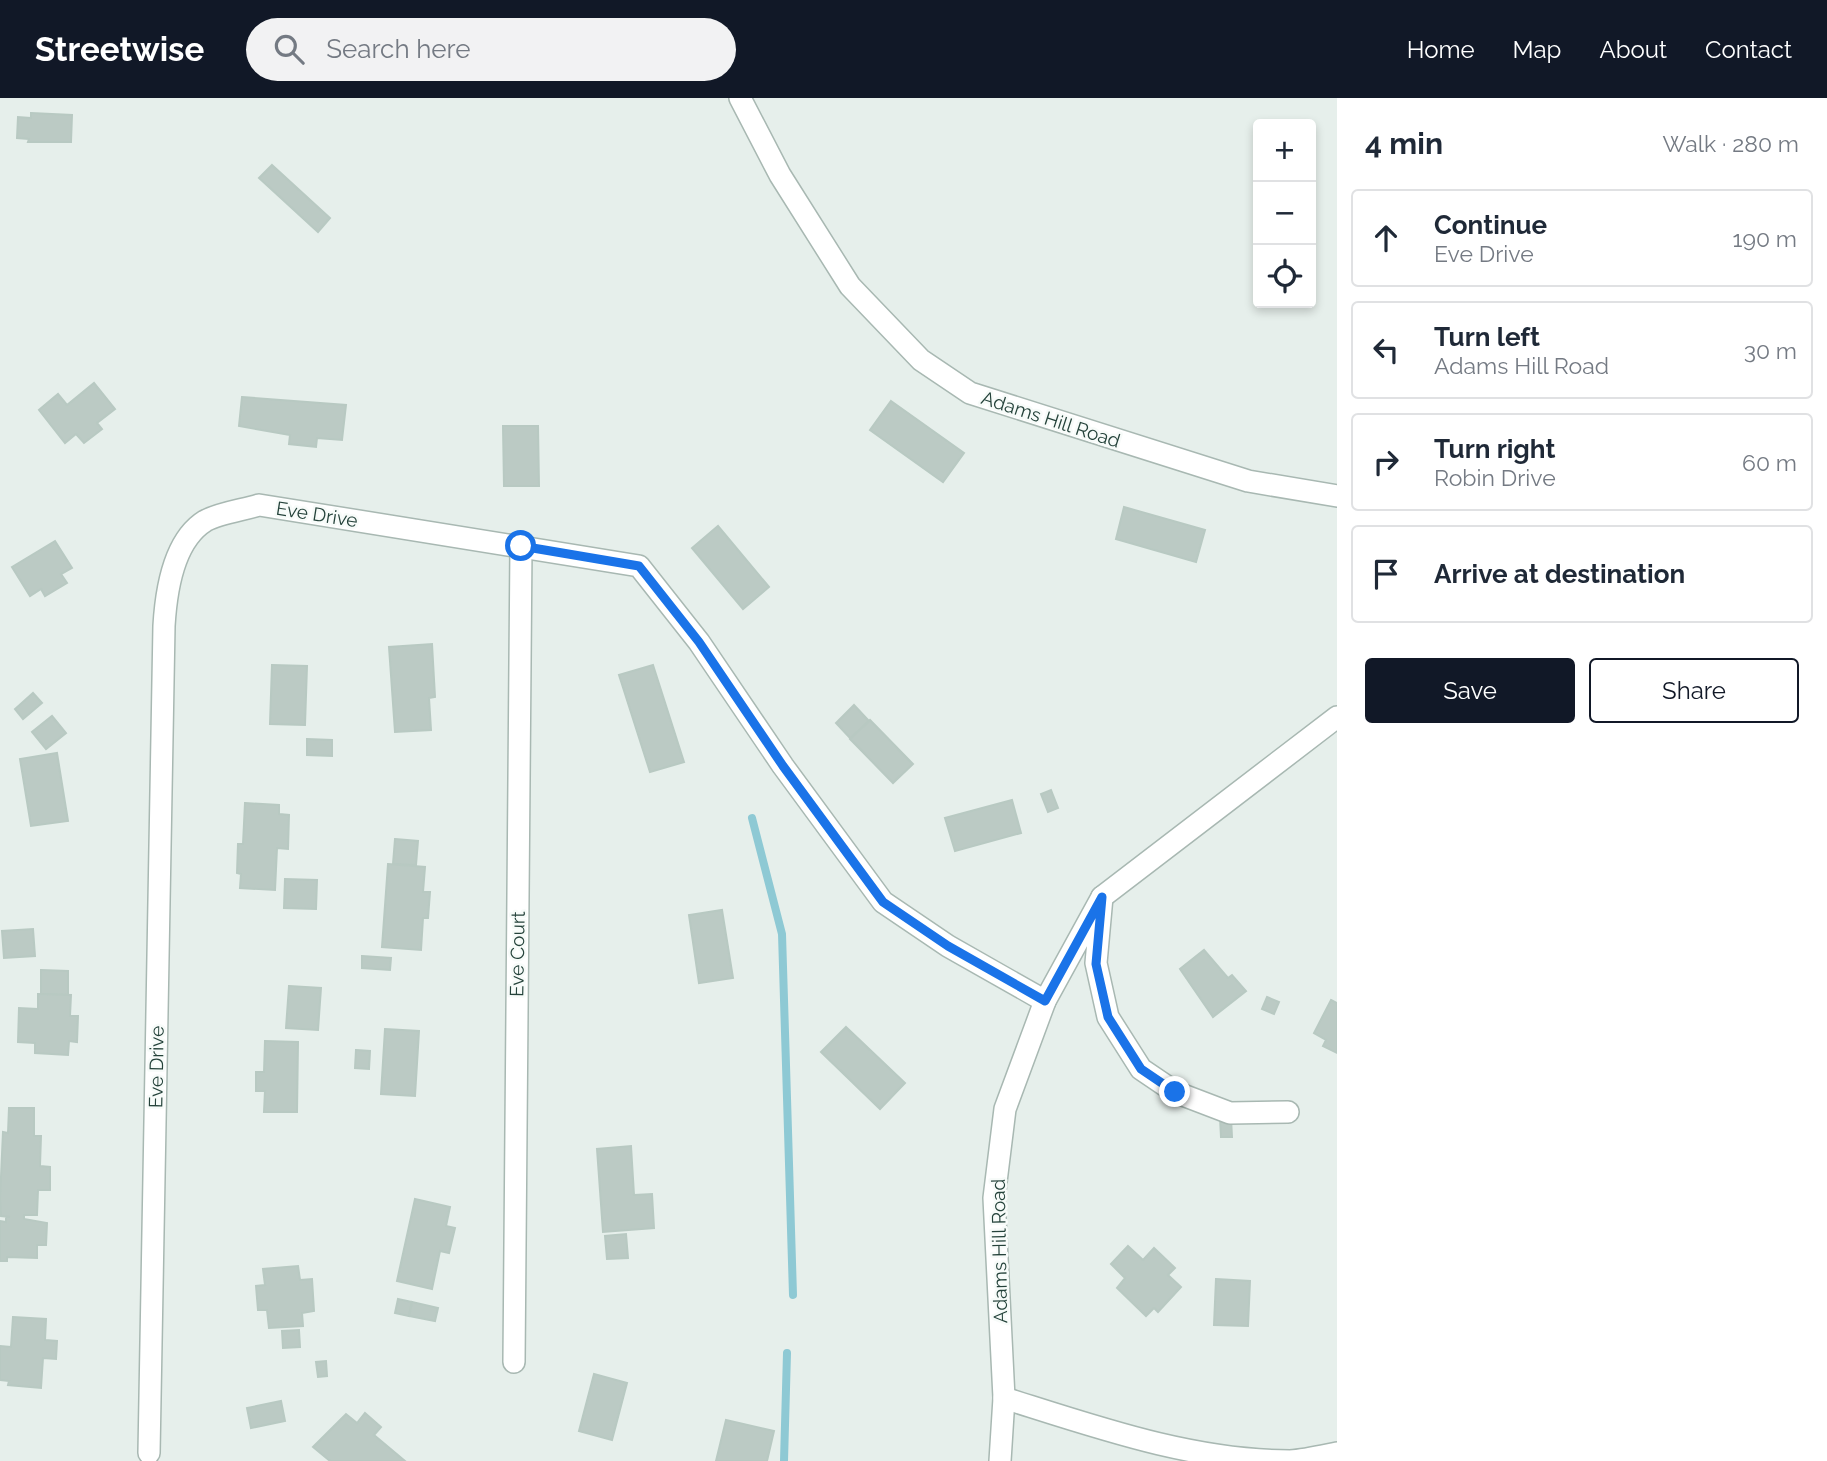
<!DOCTYPE html>
<html lang="en">
<head>
<meta charset="utf-8">
<style>
	body { margin:0; font-family:Raleway,sans-serif; background:#f2f2f3; color:#1f2937 }
	.controls { position:absolute; right:21px; top:21px; display:grid; overflow:hidden; border-radius:7px; box-shadow:0 4px 10px #0003 }
	.controls button { width:63px; height:63px; display:grid; place-items:center; padding:0; border:0; border-bottom:2px solid #e0e1e3; background:#fff; color:#1f2937; font:35px sans-serif }
	.stop { position:absolute; width:21px; height:21px; margin:-16px; border:5px solid #1a73e8; border-radius:50%; background:#fff }
	.stop.end { background:#1a73e8; border-color:#fff; box-shadow:0 2px 7px #0008 }
	.list { margin:0; padding:0; list-style:none }
	h2 { display:flex; justify-content:space-between; align-items:center; height:91px; margin:0; padding:0 28px; font-size:30px }
	h2 small { font-size:23px; font-weight:400; color:#747a83 }
	.list li { display:grid; grid-template-columns:46px 1fr auto; gap:21px; align-items:center; box-sizing:border-box; height:98px; margin:0 14px 14px; padding:0 14px; border:2px solid #e0e1e3; border-radius:7px }
	.list b { display:block; font-size:26px; white-space:nowrap }
	.list p { margin:0; font-size:23px; white-space:nowrap; color:#747a83 }
	.list em { font-size:23px; font-style:normal; color:#747a83 }
	.actions { display:flex; gap:14px; padding:21px 28px }
	.actions a { flex:1; padding:16px 0; border:2px solid #111827; border-radius:7px; text-align:center; font-size:24px; color:#111827 }
	.actions .main { background:#111827; color:#fff }
	.icon { flex:none; width:38px; height:38px; fill:none; stroke:currentColor; stroke-width:2; stroke-linecap:round; stroke-linejoin:round }
	.map { position:relative; flex:none; width:1337px; height:1363px; overflow:hidden }
	header { display:flex; align-items:center; gap:42px; box-sizing:border-box; height:98px; padding:0 35px; background:#111827; color:#fff }
	header strong { font-size:33px }
	nav { display:flex; gap:38px; margin-inline-start:auto; font-size:24px }
	.search { width:490px; height:63px; background:#f2f2f3; display:flex; align-items:center; gap:18px; box-sizing:border-box; padding:0 24px; border-radius:38px; color:#747a83; font-size:26px }
	main { display:flex }
	aside { flex:1; background:#fff }
	.map>svg:first-child { display:block }
	.lines { fill:none; stroke-linecap:round; stroke-linejoin:round }
	.stream { stroke:#8ec9d4; stroke-width:8 }
	.building { fill:#bbcac4; stroke:#b8c9c2; stroke-width:2 }
	.minor-casing { stroke:#a8b8b2; stroke-width:24 }
	.tertiary-casing { stroke:#a8b8b2; stroke-width:24 }
	.minor { stroke:#fff; stroke-width:21 }
	.tertiary { stroke:#fff; stroke-width:21 }
	.route { stroke:#1a73e8; stroke-width:9 }
	.labels { text-anchor:middle; dominant-baseline:central; stroke-width:5; stroke-linejoin:round; paint-order:stroke }
	.street-label { font-size:19px; fill:#24423a; stroke:#f7fbf9 }
</style>
</head>
<body>
<header>
<strong>Streetwise</strong>
<div class="search"><svg class="icon" aria-label="search" viewBox="0 0 24 24"><circle cx="10" cy="10" r="6"/><path d="M15 15l6 6"/></svg>Search here</div>
<nav><a>Home</a><a>Map</a><a>About</a><a>Contact</a></nav>
</header>
<main>
<div class="map">
<svg width="1337" height="1363" viewBox="0 0 1337 1363">
	<rect width="100%" height="100%" fill="#e6efeb"/>
	<g class="lines">
		<!-- stream -->
		<g class="stream">
			<polyline points="752,720 782,836 793,1197"/>
			<polyline points="784,1363 787,1255"/>
		</g>
	</g>
	<!-- building -->
	<g class="building">
		<polygon points="31,15 72,17 71,44 28,44 29,41 17,40 18,19 31,20"/>
		<polygon points="272,67 330,120 318,134 259,80"/>
		<polygon points="94,285 115,311 97,325 102,331 84,345 76,336 65,345 39,312 58,296 67,307"/>
		<polygon points="242,299 346,307 342,342 317,340 316,349 289,346 290,337 239,328"/>
		<polygon points="891,303 964,355 943,384 870,332"/>
		<polygon points="503,328 538,328 539,388 504,388"/>
		<polygon points="1124,409 1205,432 1196,464 1116,441"/>
		<polygon points="718,428 769,489 743,511 692,450"/>
		<polygon points="55,443 72,470 61,476 67,485 45,498 41,491 30,498 12,469"/>
		<polygon points="432,546 435,599 429,600 431,632 395,634 389,549"/>
		<polygon points="272,567 307,568 305,627 270,626"/>
		<polygon points="653,567 684,664 650,674 619,577"/>
		<polygon points="33,595 42,605 23,621 15,611"/>
		<polygon points="854,607 869,623 851,641 836,625"/>
		<polygon points="52,618 66,635 46,651 32,634"/>
		<polygon points="870,622 913,666 893,685 850,641"/>
		<polygon points="307,641 332,642 332,658 307,657"/>
		<polygon points="57,655 68,723 31,728 20,661"/>
		<polygon points="1051,692 1058,710 1048,714 1041,696"/>
		<polygon points="1012,702 1021,735 955,753 945,720"/>
		<polygon points="245,705 279,707 279,716 289,717 288,751 277,750 275,792 240,790 241,776 237,775 238,746 243,746"/>
		<polygon points="395,741 418,743 416,767 393,766"/>
		<polygon points="388,766 425,769 423,794 430,794 428,820 423,820 421,852 382,849"/>
		<polygon points="285,781 317,782 316,811 284,810"/>
		<polygon points="722,812 733,880 699,885 689,817"/>
		<polygon points="33,831 35,858 4,860 2,833"/>
		<polygon points="1204,852 1228,880 1232,877 1246,893 1213,919 1180,871"/>
		<polygon points="362,858 391,860 390,872 362,870"/>
		<polygon points="41,872 68,873 68,897 41,896"/>
		<polygon points="289,888 321,890 318,932 286,930"/>
		<polygon points="38,896 71,897 70,918 78,918 77,944 69,943 68,957 35,955 35,945 18,944 19,910 38,911"/>
		<polygon points="1267,899 1279,904 1274,916 1262,911"/>
		<polygon points="1331,902 1337,905 1337,955 1323,948 1326,942 1314,935"/>
		<polygon points="846,929 905,985 880,1011 821,954"/>
		<polygon points="385,931 419,933 415,998 381,996"/>
		<polygon points="265,943 298,944 297,1014 264,1014 265,993 256,993 256,974 264,974"/>
		<polygon points="356,952 370,953 369,971 355,970"/>
		<polygon points="9,1010 34,1010 34,1038 41,1038 40,1068 50,1069 50,1092 38,1092 37,1117 24,1117 24,1121 47,1125 46,1147 37,1147 37,1160 7,1159 7,1163 0,1163 0,1123 6,1124 6,1119 10,1119 1,1118 0,1101 3,1034 8,1035"/>
		<polygon points="1220,1020 1231,1020 1232,1039 1221,1039"/>
		<polygon points="631,1048 634,1097 652,1096 654,1130 603,1134 597,1051"/>
		<polygon points="415,1101 450,1109 446,1128 455,1130 449,1155 440,1153 432,1191 397,1183"/>
		<polygon points="626,1136 628,1160 607,1161 605,1138"/>
		<polygon points="1128,1148 1143,1162 1154,1150 1175,1170 1168,1177 1181,1189 1158,1214 1154,1210 1146,1218 1117,1190 1125,1180 1111,1166"/>
		<polygon points="298,1168 300,1182 312,1181 314,1213 302,1215 303,1228 269,1230 267,1212 258,1212 256,1188 265,1187 263,1171"/>
		<polygon points="1216,1181 1250,1183 1248,1228 1214,1227"/>
		<polygon points="398,1201 412,1204 409,1218 395,1215"/>
		<polygon points="412,1204 438,1210 435,1223 409,1218"/>
		<polygon points="13,1219 46,1221 45,1242 57,1243 56,1261 43,1260 41,1290 8,1287 9,1283 0,1282 0,1248 11,1249"/>
		<polygon points="299,1232 300,1249 283,1250 282,1233"/>
		<polygon points="326,1263 327,1278 318,1279 316,1264"/>
		<polygon points="594,1276 627,1285 612,1342 579,1333"/>
		<polygon points="281,1303 285,1323 251,1330 247,1310"/>
		<polygon points="365,1315 381,1329 374,1337 405,1363 330,1363 313,1349 346,1316 357,1325"/>
		<polygon points="726,1322 774,1333 767,1363 716,1363"/>
	</g>
	<g class="lines">
		<defs>
			<g id="minor">
				<polyline points="1102,799 1096,865 1108,919 1141,971 1175,994 1230,1015 1288,1014"/>
				<polyline points="514,1264 521,448"/>
				<path d="M1004,1300C1096,1329 1192,1363 1290,1363C1305,1362 1322,1358 1337,1355"/>
				<path d="M149,1355L164,528C166,494 173,443 205,423C219,415 243,412 259,407L639,468L699,544L783,668L883,804L948,848L1045,903"/>
			</g>
			<g id="tertiary">
				<polyline points="740,0 780,77 850,188 921,262 970,295 1248,383 1337,398"/>
				<polyline points="1000,1363 1004,1300 994,1100 1005,1011 1045,903 1102,799 1337,619"/>
			</g>
		</defs>
		<!-- minor casing -->
		<use href="#minor" class="minor-casing"/>
		<!-- tertiary casing -->
		<use href="#tertiary" class="tertiary-casing"/>
		<!-- minor -->
		<use href="#minor" class="minor"/>
		<!-- tertiary -->
		<use href="#tertiary" class="tertiary"/>
	</g>
	<g class="lines">
		<!-- route -->
		<polyline class="route" points="521,448 639,468 699,544 783,668 883,804 948,848 1045,903 1102,799 1096,866 1108,919 1141,971 1175,994"/>
	</g>
	<g class="labels">
		<!-- street labels -->
		<g class="street-label">
			<text transform="translate(1051 321) rotate(18)">Adams Hill Road</text>
			<text transform="translate(317 416) rotate(9)">Eve Drive</text>
			<text transform="translate(517 856) rotate(-89)">Eve Court</text>
			<text transform="translate(156 969) rotate(-89)">Eve Drive</text>
			<text transform="translate(999 1153) rotate(-91)">Adams Hill Road</text>
		</g>
	</g>
</svg>
<div class="controls">
<button>+</button>
<button>−</button>
<button><svg class="icon" aria-label="locate" viewBox="0 0 24 24"><circle cx="12" cy="12" r="6"/><path d="M12 2v4M12 18v4M2 12h4M18 12h4"/></svg></button>
</div>
<div class="stop" style="left:521px;top:448px"></div>
<div class="stop end" style="left:1175px;top:994px"></div>
</div>
<aside>
<h2>4 min<small>Walk · 280 m</small></h2>
<ul class="list">
<li><svg class="icon" aria-label="ahead" viewBox="0 0 24 24"><path d="M12 20V5M6 11l6-6 6 6"/></svg><div><b>Continue</b><p>Eve Drive</p></div><em>190 m</em></li>
<li><svg class="icon" aria-label="left" viewBox="0 0 24 24"><path d="M17 20v-9H6M10 6l-5 5 5 5"/></svg><div><b>Turn left</b><p>Adams Hill Road</p></div><em>30 m</em></li>
<li><svg class="icon" aria-label="right" viewBox="0 0 24 24"><path d="M7 20v-9h11M14 6l5 5-5 5"/></svg><div><b>Turn right</b><p>Robin Drive</p></div><em>60 m</em></li>
<li><svg class="icon" aria-label="arrive" viewBox="0 0 24 24"><path d="M6 21V4h12l-3 4 3 4H6"/></svg><div><b>Arrive at destination</b></div></li>
</ul>
<div class="actions"><a class="main">Save</a><a>Share</a></div>
</aside>
</main>
</body>
</html>
